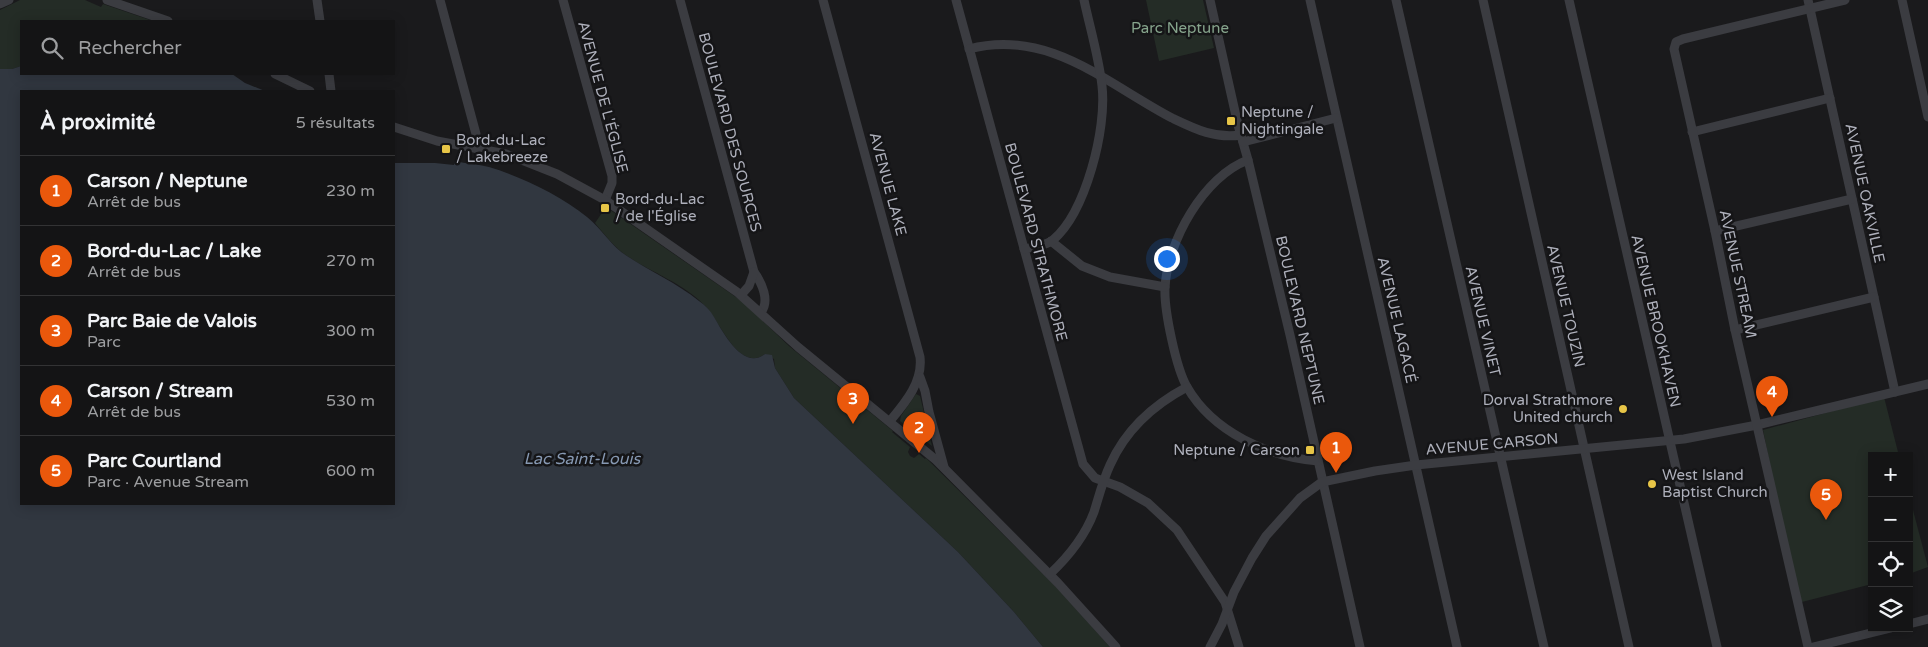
<!DOCTYPE html>
<html lang="fr">
<head>
<meta charset="utf-8">
<style>
	body { margin:0; font-family:"Varela Round",sans-serif; background:#212122; color:#f1f3f6 }
	.controls { position:absolute; right:15px; bottom:15px; display:grid; overflow:hidden; border-radius:0px; box-shadow:0 2px 12px #0003 }
	.controls button { width:45px; height:45px; display:grid; place-items:center; padding:0; border:0; border-bottom:1px solid #333334; background:#141415; color:#f1f3f6; font:25px sans-serif }
	.you { position:absolute; left:1166px; top:258px; width:18px; height:18px; margin:-12px; border:4px solid #fff; border-radius:50%; background:#1a73e8; box-shadow:0 0 0 8px #1a73e833 }
	.badge { display:grid; place-items:center; width:32px; height:32px; border-radius:50%; background:#ea580c; color:#fff; font-size:16px; font-weight:700 }
	.pin { position:absolute; translate:-50% -41px; filter:drop-shadow(0 1px 2px #0008) }
	.pin::after { content:''; position:absolute; top:26px; width:18px; height:15px; background:inherit; clip-path:polygon(0 0,100% 0,50% 100%) }
	.list { margin:0; padding:0; list-style:none }
	h2 { display:flex; justify-content:space-between; align-items:center; height:65px; margin:0; padding:0 20px; font-size:21px }
	h2 small { font-size:16px; font-weight:400; color:#9d9ea0 }
	.list li { display:grid; grid-template-columns:32px 1fr auto; gap:15px; align-items:center; box-sizing:border-box; height:70px; padding:0 20px; border-top:1px solid #333334 }
	.list b { display:block; font-size:19px; white-space:nowrap }
	.list p { margin:0; font-size:16px; white-space:nowrap; color:#9d9ea0 }
	.list em { font-size:16px; font-style:normal; color:#9d9ea0 }
	.icon { flex:none; width:28px; height:28px; fill:none; stroke:currentColor; stroke-width:2; stroke-linecap:round; stroke-linejoin:round }
	.map { position:relative; flex:none; width:1928px; height:647px; overflow:hidden }
	.search { position:absolute; background:#141415; box-shadow:0 2px 12px #0003; left:20px; top:20px; width:375px; height:55px; display:flex; align-items:center; gap:12px; box-sizing:border-box; padding:0 18px; border-radius:0px; color:#9d9ea0; font-size:19px }
	.panel { position:absolute; background:#141415; box-shadow:0 2px 12px #0003; left:20px; top:90px; width:375px; height:415px; border-radius:0px }
	.map>svg:first-child { display:block }
	.green { fill:#242c26 }
	.water { fill:#313740 }
	.lines { fill:none; stroke-linecap:round; stroke-linejoin:round }
	.minor { stroke:#3b3c41; stroke-width:9 }
	.poi-dot { fill:#e7c547; stroke:#151517; stroke-width:2 }
	.labels { text-anchor:middle; dominant-baseline:central; stroke-width:5; stroke-linejoin:round; paint-order:stroke }
	.park-label { font-size:15px; fill:#86a48c; stroke:#151517 }
	.street-label { font-size:15px; fill:#aeb0bb; stroke:#151517 }
	.poi-label { font-size:15px; fill:#aeb0bb; stroke:#151517; text-anchor:start }
	.water-label { font-size:16px; font-style:italic; fill:#8799b3; stroke:#151517 }
</style>
</head>
<body>
<div class="map">
<svg width="1928" height="647" viewBox="0 0 1928 647">
	<rect width="100%" height="100%" fill="#1a1a1c"/>
	<!-- green -->
	<g class="green">
		<polygon points="20,0 85,0 101,7 103,4 153,21 21,21 21,66 12,69 0,69 0,10"/>
		<polygon points="1146,0 1203,0 1214,48 1159,61"/>
		<path d="M606,207L743,302L789,346L893,431L892,432L910,447L908,452L910,456L914,458L919,454L925,459L926,458L1057,588L1110,647H1043L1014,612L958,552L794,398L775,368L774,359L765,354C739,373 720,322 707,308C686,284 652,273 627,256C614,247 605,235 595,223Z"/>
		<polygon points="916,394 920,396 932,446 900,421 901,416"/>
		<polygon points="1884,397 1899,456 1872,456 1872,584 1798,603 1763,430"/>
		<polygon points="1909,495 1928,567 1909,574"/>
	</g>
	<!-- water -->
	<path class="water" d="M21,66V74H232L245,83L265,91H21V504H394V163H435L454,165L455,161C466,164 478,164 489,167C522,177 560,195 587,217C602,229 611,246 627,256C651,272 677,283 699,301C705,305 710,310 714,317C723,332 743,371 765,354L772,355L775,368L794,398L958,552L1014,612L1043,647H0V69H12Z"/>
	<g class="lines">
		<!-- minor -->
		<g class="minor">
			<polyline points="107,0 168,21"/>
			<polyline points="317,0 320,21"/>
			<polyline points="440,0 476,134 475,148"/>
			<polyline points="563,0 612,176 612,183 605,200"/>
			<path d="M680,0L754,272C762,283 770,301 761,312"/>
			<path d="M823,0L920,357C923,382 905,403 890,421"/>
			<polyline points="956,0 1083,464 1095,478 1120,487 1148,503 1177,530 1225,602 1239,647"/>
			<polyline points="1210,0 1238,125 1248,160 1290,335 1360,647"/>
			<polyline points="1310,0 1457,647"/>
			<polyline points="1396,0 1544,647"/>
			<polyline points="1483,0 1629,647"/>
			<polyline points="1569,0 1717,647"/>
			<polyline points="1808,0 1895,392"/>
			<polyline points="1902,0 1928,117"/>
			<polyline points="0,4 9,0"/>
			<path d="M969,49C1049,28 1107,84 1172,118C1195,129 1215,139 1241,135"/>
			<polyline points="275,74 310,91"/>
			<polyline points="329,74 331,91"/>
			<polyline points="394,127 437,141 506,154 557,174 605,200 737,292 798,347 936,460 1058,583 1116,647"/>
			<polyline points="1692,132 1830,98"/>
			<polyline points="1243,142 1336,118"/>
			<path d="M1248,160C1204,176 1167,242 1165,288C1164,310 1176,368 1187,387C1213,432 1268,457 1318,461"/>
			<polyline points="1715,231 1852,199"/>
			<polyline points="1051,241 1082,266 1110,277 1165,287"/>
			<path d="M1024,249C1032,247 1046,246 1053,240C1086,212 1107,128 1102,86C1099,58 1090,28 1084,0"/>
			<polyline points="741,295 749,286 754,272"/>
			<polyline points="1735,330 1874,297"/>
			<polyline points="920,377 925,391 929,412 944,467"/>
			<path d="M1050,574C1068,557 1085,536 1094,512C1099,496 1103,480 1110,465C1126,429 1153,405 1187,387"/>
			<polyline points="1909,624 1928,619"/>
			<polyline points="1210,647 1222,624 1234,592 1252,558 1266,536 1300,498 1322,482 1375,471 1416,465 1684,439 1757,425 1928,384"/>
			<polyline points="1808,647 1735,330 1715,231 1674,49 1676,42 1683,39 1845,0"/>
			<polyline points="1813,647 1891,628"/>
		</g>
	</g>
	<!-- markers -->
	<g class="poi-dot">
		<rect x="1226" y="116" width="10" height="10" rx="2.5"/>
		<rect x="441" y="144" width="10" height="10" rx="2.5"/>
		<rect x="600" y="203" width="10" height="10" rx="2.5"/>
		<circle cx="1623" cy="409" r="5"/>
		<rect x="1305" y="445" width="10" height="10" rx="2.5"/>
		<circle cx="1652" cy="484" r="5"/>
	</g>
	<g class="labels">
		<!-- park labels -->
		<g class="park-label">
			<text x="1180" y="28">Parc Neptune</text>
		</g>
		<!-- street labels -->
		<g class="street-label">
			<text transform="translate(603 97) rotate(75)">AVENUE DE L'ÉGLISE</text>
			<text transform="translate(730 132) rotate(75)">BOULEVARD DES SOURCES</text>
			<text transform="translate(888 184) rotate(75)">AVENUE LAKE</text>
			<text transform="translate(1865 193) rotate(78)">AVENUE OAKVILLE</text>
			<text transform="translate(1036 242) rotate(75)">BOULEVARD STRATHMORE</text>
			<text transform="translate(1738 274) rotate(78)">AVENUE STREAM</text>
			<text transform="translate(1566 306) rotate(77)">AVENUE TOUZIN</text>
			<text transform="translate(1300 320) rotate(77)">BOULEVARD NEPTUNE</text>
			<text transform="translate(1397 320) rotate(77)">AVENUE LAGACÉ</text>
			<text transform="translate(1483 321) rotate(77)">AVENUE VINET</text>
			<text transform="translate(1656 321) rotate(77)">AVENUE BROOKHAVEN</text>
			<text transform="translate(1492 444) rotate(-5)">AVENUE CARSON</text>
		</g>
		<!-- poi labels -->
		<g class="poi-label">
			<text x="1241" y="112">Neptune /<tspan x="1241" dy="17">Nightingale</tspan></text>
			<text x="456" y="140">Bord-du-Lac<tspan x="456" dy="17">/ Lakebreeze</tspan></text>
			<text x="615" y="199">Bord-du-Lac<tspan x="615" dy="17">/ de l'Église</tspan></text>
			<text x="1613" y="400" text-anchor="end">Dorval Strathmore<tspan x="1613" dy="17">United church</tspan></text>
			<text x="1300" y="450" text-anchor="end">Neptune / Carson</text>
			<text x="1662" y="475">West Island<tspan x="1662" dy="17">Baptist Church</tspan></text>
		</g>
		<!-- water labels -->
		<g class="water-label">
			<text x="582" y="459">Lac Saint-Louis</text>
		</g>
	</g>
</svg>
<div class="controls">
<button>+</button>
<button>−</button>
<button><svg class="icon" aria-label="locate" viewBox="0 0 24 24"><circle cx="12" cy="12" r="6"/><path d="M12 2v4M12 18v4M2 12h4M18 12h4"/></svg></button>
<button><svg class="icon" aria-label="layers" viewBox="0 0 24 24"><path d="M12 4l9 5-9 5-9-5zM3 14l9 5 9-5"/></svg></button>
</div>
<div class="you"></div>
<div class="pin badge" style="left:1336px;top:473px">1</div>
<div class="pin badge" style="left:919px;top:453px">2</div>
<div class="pin badge" style="left:853px;top:424px">3</div>
<div class="pin badge" style="left:1772px;top:417px">4</div>
<div class="pin badge" style="left:1826px;top:520px">5</div>
<div class="search"><svg class="icon" aria-label="search" viewBox="0 0 24 24"><circle cx="10" cy="10" r="6"/><path d="M15 15l6 6"/></svg>Rechercher</div>
<section class="panel">
<h2>À proximité<small>5 résultats</small></h2>
<ul class="list">
<li><span class="badge">1</span><div><b>Carson / Neptune</b><p>Arrêt de bus</p></div><em>230 m</em></li>
<li><span class="badge">2</span><div><b>Bord-du-Lac / Lake</b><p>Arrêt de bus</p></div><em>270 m</em></li>
<li><span class="badge">3</span><div><b>Parc Baie de Valois</b><p>Parc</p></div><em>300 m</em></li>
<li><span class="badge">4</span><div><b>Carson / Stream</b><p>Arrêt de bus</p></div><em>530 m</em></li>
<li><span class="badge">5</span><div><b>Parc Courtland</b><p>Parc · Avenue Stream</p></div><em>600 m</em></li>
</ul>
</section>
</div>
</body>
</html>
